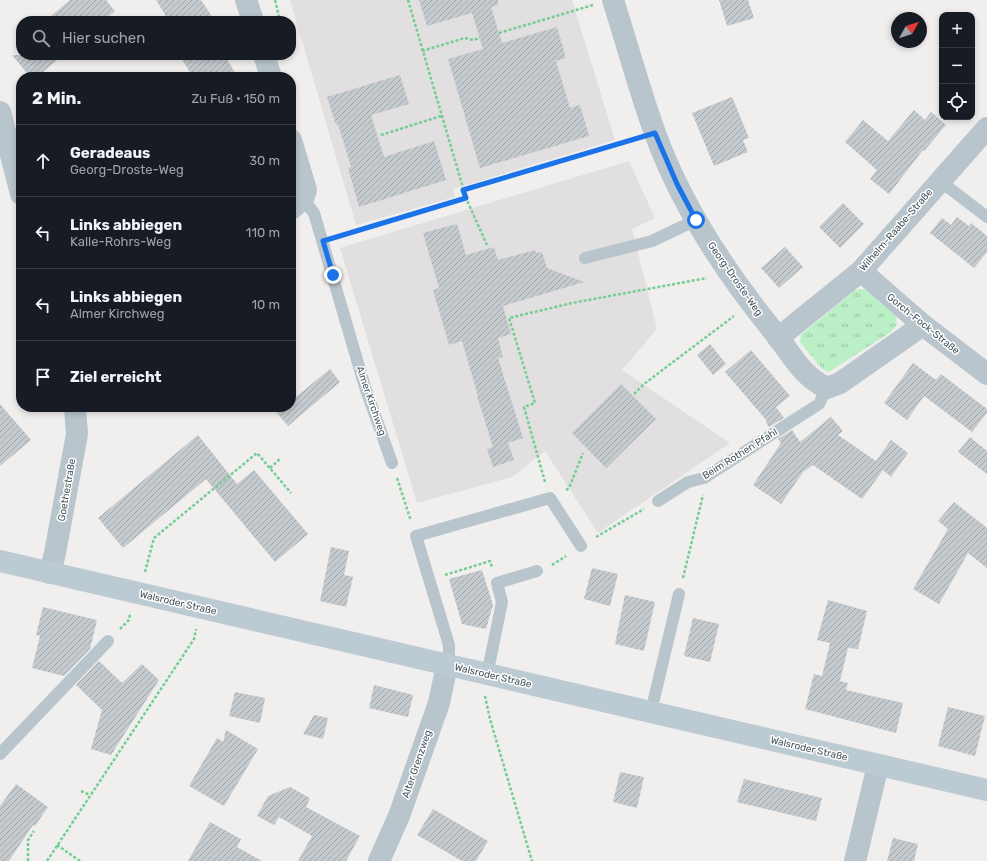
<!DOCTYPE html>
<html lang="de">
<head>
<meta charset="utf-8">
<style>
	body { margin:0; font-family:Rubik,sans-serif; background:#242831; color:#f1f3f6 }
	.controls { position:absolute; right:12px; top:12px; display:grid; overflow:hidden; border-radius:8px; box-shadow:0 2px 6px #0003 }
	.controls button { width:36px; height:36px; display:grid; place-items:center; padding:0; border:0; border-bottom:1px solid #363941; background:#171b24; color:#f1f3f6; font:20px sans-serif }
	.compass { position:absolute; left:891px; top:12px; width:36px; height:36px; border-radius:50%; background:#171b24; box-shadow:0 2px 6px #0003; rotate:51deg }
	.stop { position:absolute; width:12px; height:12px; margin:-9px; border:3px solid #1a73e8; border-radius:50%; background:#fff }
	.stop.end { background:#1a73e8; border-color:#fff; box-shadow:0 1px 4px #0008 }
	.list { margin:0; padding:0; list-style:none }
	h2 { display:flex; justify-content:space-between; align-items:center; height:52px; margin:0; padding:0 16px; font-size:17px }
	h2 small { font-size:13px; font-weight:400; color:#9ea1a6 }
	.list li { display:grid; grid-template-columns:26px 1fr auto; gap:12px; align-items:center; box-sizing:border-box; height:72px; padding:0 16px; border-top:1px solid #363941 }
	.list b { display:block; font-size:15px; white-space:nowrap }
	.list p { margin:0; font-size:13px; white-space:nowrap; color:#9ea1a6 }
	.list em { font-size:13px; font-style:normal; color:#9ea1a6 }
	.icon { flex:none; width:22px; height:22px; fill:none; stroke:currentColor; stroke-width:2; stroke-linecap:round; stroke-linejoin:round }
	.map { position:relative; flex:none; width:987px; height:861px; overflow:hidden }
	.search { position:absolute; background:#171b24; box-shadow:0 2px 6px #0003; left:16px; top:16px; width:280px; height:44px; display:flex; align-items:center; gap:10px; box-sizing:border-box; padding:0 14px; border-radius:16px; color:#9ea1a6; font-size:15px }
	.panel { position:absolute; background:#171b24; box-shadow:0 2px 6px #0003; left:16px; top:72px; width:280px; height:340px; border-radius:16px }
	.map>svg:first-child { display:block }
	.education { fill:#e2dfe0 }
	.grass { fill:url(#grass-tufts) }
	.building { fill:url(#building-hatch) }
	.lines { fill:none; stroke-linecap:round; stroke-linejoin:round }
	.path { stroke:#72ce92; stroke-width:2.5; stroke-dasharray:3 2; stroke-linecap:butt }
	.lane { stroke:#b9c5cc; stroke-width:12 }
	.street { stroke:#b9c5cc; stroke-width:22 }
	.secondary { stroke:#bbcad3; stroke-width:22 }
	.route { stroke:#1a73e8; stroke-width:5 }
	.labels { text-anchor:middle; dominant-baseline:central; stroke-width:3; stroke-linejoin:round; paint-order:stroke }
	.street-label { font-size:10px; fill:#46555c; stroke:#fff }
</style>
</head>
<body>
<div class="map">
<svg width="987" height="861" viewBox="0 0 987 861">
	<defs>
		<pattern id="grass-tufts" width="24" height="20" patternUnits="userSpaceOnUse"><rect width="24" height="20" fill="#bbf0c6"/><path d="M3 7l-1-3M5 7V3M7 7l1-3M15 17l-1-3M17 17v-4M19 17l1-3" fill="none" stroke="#9ac5a4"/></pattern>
		<pattern id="building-hatch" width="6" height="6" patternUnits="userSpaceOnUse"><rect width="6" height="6" fill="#c5cace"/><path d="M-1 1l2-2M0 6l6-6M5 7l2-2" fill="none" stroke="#a2a7aa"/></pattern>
	</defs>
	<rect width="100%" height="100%" fill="#f1eeee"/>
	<!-- education -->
	<g class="education">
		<polygon points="290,0 572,0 615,140 453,189 455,197 356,225"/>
		<polygon points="629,161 655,218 632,229 657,329 622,370 730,443 598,533 545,451 512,477 417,503 340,248"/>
	</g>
	<!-- grass -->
	<polygon class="grass" points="861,289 866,290 896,316 897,324 891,332 829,372 822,369 800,342 801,335 855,290"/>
	<!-- building -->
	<g class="building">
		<polygon points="70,0 106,0 115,11 103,21 45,21"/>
		<polygon points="156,0 201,0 215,21 169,21"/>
		<polygon points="419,0 498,0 498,5 491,7 502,43 557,27 566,58 556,61 570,108 580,105 589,136 480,168 448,59 483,49 472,13 427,26"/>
		<polygon points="719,0 748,0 754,18 727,26"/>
		<polygon points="12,55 63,55 37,77 30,77"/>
		<polygon points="179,55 224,55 238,77 193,77"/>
		<polygon points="400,75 409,104 371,115 384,157 434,141 446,180 359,207 348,168 351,167 338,124 336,125 327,97"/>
		<polygon points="732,97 749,138 743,140 748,152 714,166 692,113"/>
		<polygon points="914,110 925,120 931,112 946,125 924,151 923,150 889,194 870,179 877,170 845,142 863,120 888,141"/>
		<polygon points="843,203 864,224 840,248 819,227"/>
		<polygon points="957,217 969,226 971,223 987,236 987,252 974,268 930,233 942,218 951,225"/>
		<polygon points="457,224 466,255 494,247 498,260 535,250 536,253 542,252 547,268 584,282 503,306 511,334 498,338 503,357 498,358 523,438 508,443 514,460 493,467 487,449 493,447 477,396 478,396 462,341 449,345 433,290 439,288 423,233"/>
		<polygon points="785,247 803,267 779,288 761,268"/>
		<polygon points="710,344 726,364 713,375 697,355"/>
		<polygon points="751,350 790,396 776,407 784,418 769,427 766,422 767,421 725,372"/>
		<polygon points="913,363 936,380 941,374 987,409 987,413 972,432 924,396 907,420 884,403"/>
		<polygon points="330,369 340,382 288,426 277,413 284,407 291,407 291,401"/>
		<polygon points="621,384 656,419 606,468 572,433"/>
		<polygon points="0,404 31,440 0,466"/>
		<polygon points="831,417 843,431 838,435 876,461 891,440 908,453 891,477 883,470 862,499 813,465 803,472 781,504 753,485 781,443 778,439 792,430 800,442"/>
		<polygon points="198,435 237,484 254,470 308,534 275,562 206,479 123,548 98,518"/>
		<polygon points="970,437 987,451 987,474 958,452"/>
		<polygon points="954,502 987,528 987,568 968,553 939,604 913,589 948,529 938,521"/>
		<polygon points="331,547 349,551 344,575 353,577 346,607 320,601"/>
		<polygon points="592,568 618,574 610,606 584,599"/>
		<polygon points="482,570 493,605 486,629 462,624 449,579"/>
		<polygon points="625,595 655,602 644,651 615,644"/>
		<polygon points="828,600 867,611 858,649 848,648 840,681 848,683 846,690 903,703 896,733 805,709 814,674 822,676 830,643 817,640"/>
		<polygon points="43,607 97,620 90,649 64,676 32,668 40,636 36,635"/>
		<polygon points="693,618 719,624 710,662 684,656"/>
		<polygon points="99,661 122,683 142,664 159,680 111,755 91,749 102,710 76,685"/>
		<polygon points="374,685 413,695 408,717 369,708"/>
		<polygon points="235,692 265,698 260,723 229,716"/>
		<polygon points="948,707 985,716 975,756 938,746"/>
		<polygon points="314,715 328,718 323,739 303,734"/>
		<polygon points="226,730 258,749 224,806 189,786 217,738 223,742"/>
		<polygon points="620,772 644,777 637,808 613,802"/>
		<polygon points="744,779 822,798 816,821 737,802"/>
		<polygon points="16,784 48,807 35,826 33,825 9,861 0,861 0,806"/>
		<polygon points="290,787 310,798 306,807 360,836 346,861 298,861 312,836 279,817 274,825 257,816 268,796"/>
		<polygon points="433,809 488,841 476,861 462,861 417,835"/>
		<polygon points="210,822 241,839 237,847 262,861 188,861"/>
		<polygon points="893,838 918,844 914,861 887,861"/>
	</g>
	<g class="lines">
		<!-- path -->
		<g class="path">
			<polyline points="275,0 280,21"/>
			<polyline points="408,0 466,198 487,245"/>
			<polyline points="499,33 593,5"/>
			<polyline points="422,51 465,38 473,40 480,38"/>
			<polyline points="291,94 293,92 293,85"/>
			<polyline points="381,135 441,116"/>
			<polyline points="463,190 633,140"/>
			<polyline points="338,236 466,198"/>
			<polyline points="634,394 644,384 734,316"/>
			<polyline points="270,468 281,458"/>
			<polyline points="397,478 411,521"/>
			<polyline points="545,482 524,407 535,403 509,318 572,303 707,278"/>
			<polyline points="566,490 569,488 583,453"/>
			<polyline points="596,537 644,509"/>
			<polyline points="552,565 566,556"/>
			<polyline points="145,572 154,538 257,453 291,493"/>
			<polyline points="445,575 490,561 492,567"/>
			<polyline points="683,578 703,495"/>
			<polyline points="120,629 129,620 130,614"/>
			<polyline points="485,696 490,719 532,861"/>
			<polyline points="81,791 90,795"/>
			<polyline points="57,845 80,861"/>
			<polyline points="28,861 28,840 34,831"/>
			<polyline points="47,861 194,639 196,629"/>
		</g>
		<!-- lane -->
		<g class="lane">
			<polyline points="940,181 987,217"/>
			<polyline points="303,199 314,213 365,387 392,463"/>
			<polyline points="585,258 652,241 696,220"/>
			<polyline points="658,501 688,482 704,478 819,404 827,388"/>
			<polyline points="447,665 449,652 449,645 416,536 550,498 581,546"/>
			<polyline points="487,675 502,602 497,583 537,571"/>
			<polyline points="654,699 679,594"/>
			<polyline points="0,754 108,641"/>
		</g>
		<!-- street -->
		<g class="street">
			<polyline points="246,0 253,21"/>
			<path d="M613,0C627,44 639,89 655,133C681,205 726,273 774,332C791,353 801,376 827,388L840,383L923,325"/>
			<polyline points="264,55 271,77"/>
			<polyline points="0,112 21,194"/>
			<polyline points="291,140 306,190 303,199 291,209"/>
			<polyline points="861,271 923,325 987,374"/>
			<polyline points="778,338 861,271 987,128"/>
			<polyline points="50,573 55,553 77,434 75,407"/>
			<polyline points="379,861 399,816 439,703 447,665"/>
			<polyline points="855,861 878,765"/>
		</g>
		<!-- secondary -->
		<polyline class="secondary" points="0,561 987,790"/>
	</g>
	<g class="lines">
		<!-- route -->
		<polyline class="route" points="333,275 323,241 466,198 463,190 655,133 677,184 696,220"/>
	</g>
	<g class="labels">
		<!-- street labels -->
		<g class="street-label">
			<text transform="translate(896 230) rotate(-49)">Wilhelm-Raabe-Straße</text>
			<text transform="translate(735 279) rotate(55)">Georg-Droste-Weg</text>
			<text transform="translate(923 324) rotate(39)">Gorch-Fock-Straße</text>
			<text transform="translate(371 401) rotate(71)">Almer Kirchweg</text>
			<text transform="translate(740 454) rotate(-32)">Beim Rothen Pfahl</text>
			<text transform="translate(67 490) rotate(-80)">Goethestraße</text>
			<text transform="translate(178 603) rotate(13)">Walsroder Straße</text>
			<text transform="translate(493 676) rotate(13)">Walsroder Straße</text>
			<text transform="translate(809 749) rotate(13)">Walsroder Straße</text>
			<text transform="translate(417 764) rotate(-71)">Alter Grenzweg</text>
		</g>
	</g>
</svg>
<div class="controls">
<button>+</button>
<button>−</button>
<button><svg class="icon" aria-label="locate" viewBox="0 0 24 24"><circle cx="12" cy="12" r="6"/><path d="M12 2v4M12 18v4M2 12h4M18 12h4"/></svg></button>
</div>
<svg class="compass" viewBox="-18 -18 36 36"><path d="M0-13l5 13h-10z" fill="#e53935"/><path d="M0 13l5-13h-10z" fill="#9ea1a6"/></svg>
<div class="stop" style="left:696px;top:220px"></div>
<div class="stop end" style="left:333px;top:275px"></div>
<div class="search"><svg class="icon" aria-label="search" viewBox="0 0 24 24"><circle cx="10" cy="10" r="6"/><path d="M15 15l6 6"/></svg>Hier suchen</div>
<section class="panel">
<h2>2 Min.<small>Zu Fuß · 150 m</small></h2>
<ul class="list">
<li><svg class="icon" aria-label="ahead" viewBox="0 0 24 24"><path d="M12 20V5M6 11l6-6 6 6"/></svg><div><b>Geradeaus</b><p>Georg-Droste-Weg</p></div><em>30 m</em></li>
<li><svg class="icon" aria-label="left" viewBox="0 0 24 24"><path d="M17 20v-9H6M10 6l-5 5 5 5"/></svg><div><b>Links abbiegen</b><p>Kalle-Rohrs-Weg</p></div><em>110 m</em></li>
<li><svg class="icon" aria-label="left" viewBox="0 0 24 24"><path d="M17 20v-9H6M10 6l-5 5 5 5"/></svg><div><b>Links abbiegen</b><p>Almer Kirchweg</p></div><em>10 m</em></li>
<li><svg class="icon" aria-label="arrive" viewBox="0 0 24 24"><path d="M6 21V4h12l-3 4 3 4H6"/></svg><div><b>Ziel erreicht</b></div></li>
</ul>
</section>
</div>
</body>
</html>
